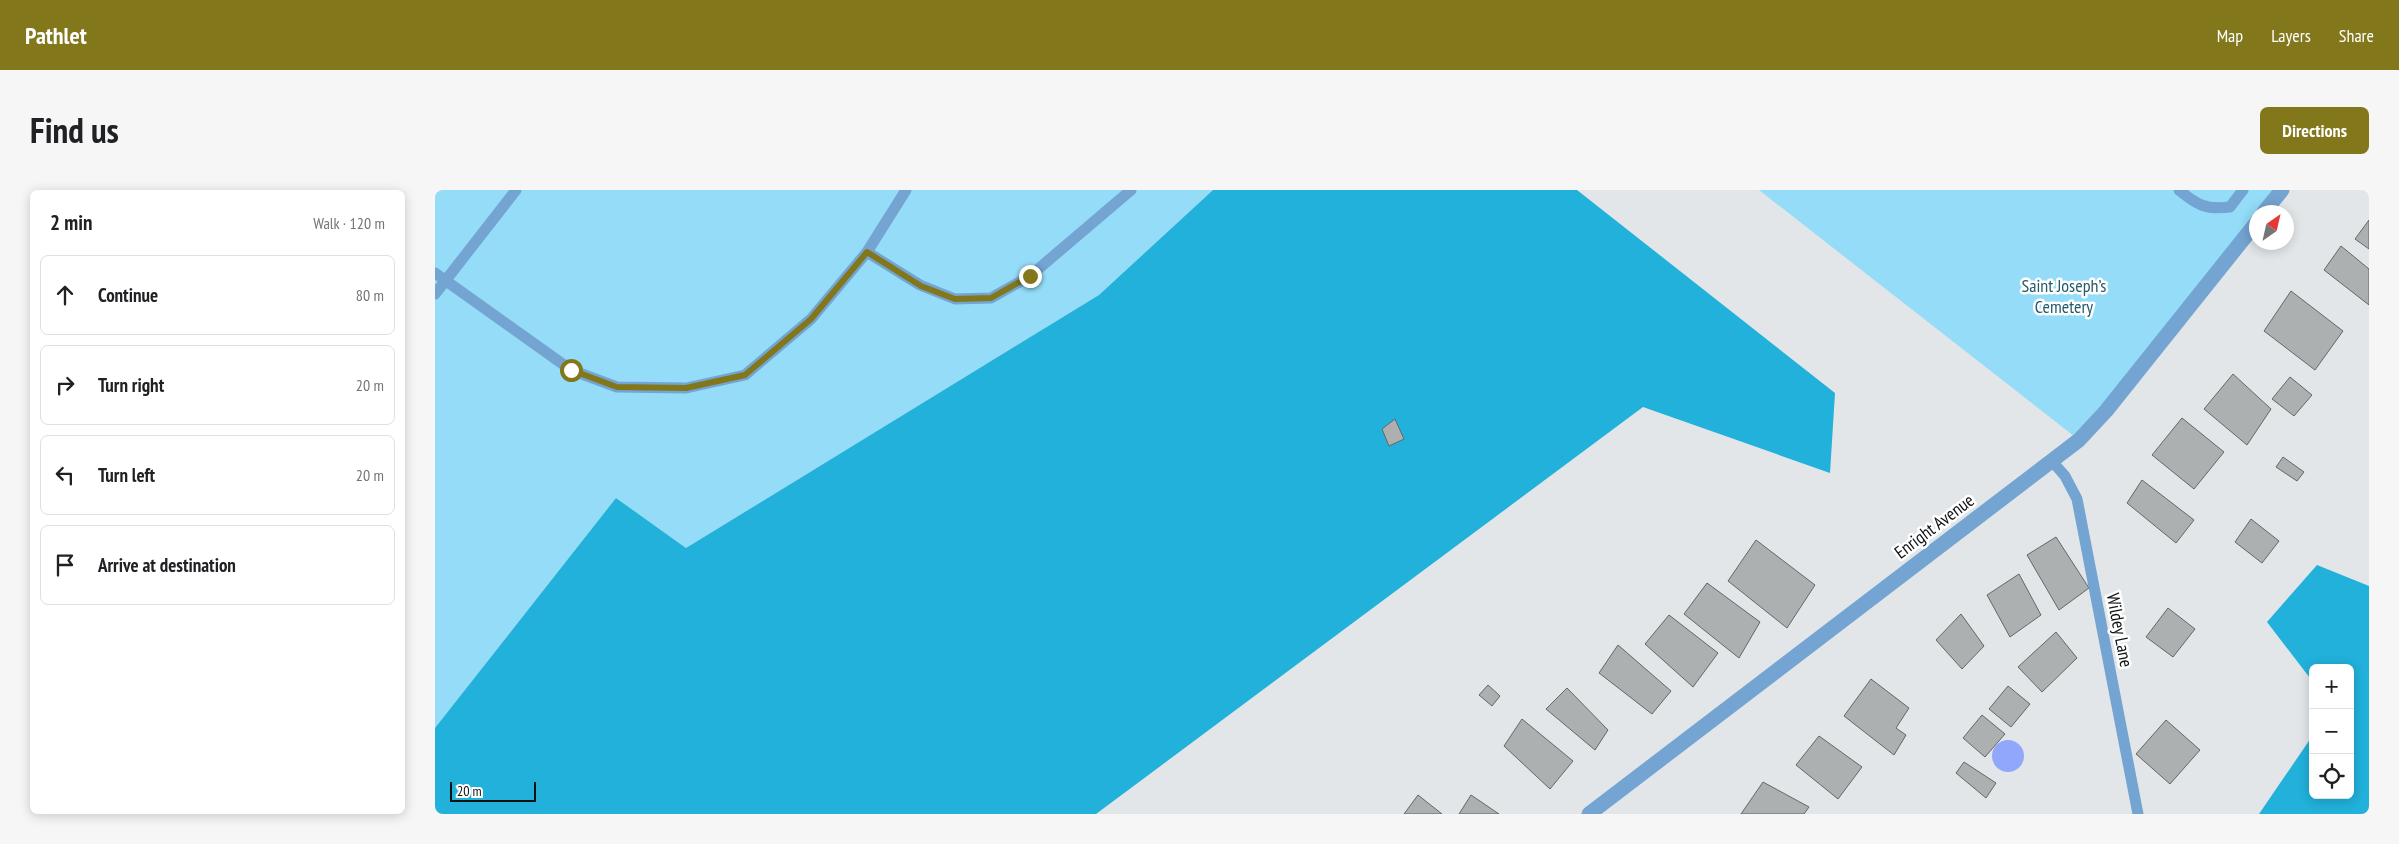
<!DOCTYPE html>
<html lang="en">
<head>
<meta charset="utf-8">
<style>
	body { margin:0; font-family:"PT Sans Narrow",sans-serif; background:#f6f6f6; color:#202124 }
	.controls { position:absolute; right:15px; bottom:15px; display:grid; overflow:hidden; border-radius:8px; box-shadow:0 2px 12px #0003 }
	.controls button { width:45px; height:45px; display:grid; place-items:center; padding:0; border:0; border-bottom:1px solid #e0e0e0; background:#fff; color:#202124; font:25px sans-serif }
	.compass { position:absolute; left:1814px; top:15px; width:45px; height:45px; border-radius:50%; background:#fff; box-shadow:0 2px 12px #0003; rotate:34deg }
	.scale { position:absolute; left:15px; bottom:12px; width:86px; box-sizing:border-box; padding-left:5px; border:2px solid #101112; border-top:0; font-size:14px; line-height:18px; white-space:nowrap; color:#101112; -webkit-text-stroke:4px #fff; paint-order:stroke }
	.stop { position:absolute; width:15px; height:15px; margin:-11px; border:4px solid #82771b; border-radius:50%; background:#fff }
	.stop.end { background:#82771b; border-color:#fff; box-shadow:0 1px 5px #0008 }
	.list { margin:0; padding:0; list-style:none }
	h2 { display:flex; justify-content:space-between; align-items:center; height:65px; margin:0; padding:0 20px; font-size:21px }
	h2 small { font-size:16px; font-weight:400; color:#757577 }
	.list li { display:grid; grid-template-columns:32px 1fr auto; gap:15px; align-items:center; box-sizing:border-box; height:80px; margin:0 10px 10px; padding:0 10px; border:1px solid #e0e0e0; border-radius:8px }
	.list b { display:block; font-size:19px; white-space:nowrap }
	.list em { font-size:16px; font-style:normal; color:#757577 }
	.icon { flex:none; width:28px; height:28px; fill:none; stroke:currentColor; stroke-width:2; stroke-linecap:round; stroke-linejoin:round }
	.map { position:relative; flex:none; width:1934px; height:624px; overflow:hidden; border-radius:8px }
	header { display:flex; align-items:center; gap:30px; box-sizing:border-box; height:70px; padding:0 25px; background:#82771b; color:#fff }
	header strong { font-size:24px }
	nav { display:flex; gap:28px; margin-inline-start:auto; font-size:18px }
	.intro { display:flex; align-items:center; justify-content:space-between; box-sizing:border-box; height:120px; padding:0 30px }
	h1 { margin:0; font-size:35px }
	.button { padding:12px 22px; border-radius:8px; background:#82771b; color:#fff; font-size:18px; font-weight:700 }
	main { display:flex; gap:30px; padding:0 30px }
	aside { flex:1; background:#fff; border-radius:8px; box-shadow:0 2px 12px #0003 }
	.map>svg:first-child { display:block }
	.green { fill:#94dcf7 }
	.forest { fill:#21b1da }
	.water { fill:#90a7fc }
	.building { fill:#acb0b0; stroke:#636768 }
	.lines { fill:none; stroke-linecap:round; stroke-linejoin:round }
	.lane { stroke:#74a4d1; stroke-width:11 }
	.street { stroke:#74a4d1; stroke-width:15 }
	.route { stroke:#82771b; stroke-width:6 }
	.labels { text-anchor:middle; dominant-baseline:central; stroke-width:5; stroke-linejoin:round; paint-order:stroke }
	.park-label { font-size:18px; fill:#255a6b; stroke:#fff }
	.street-label { font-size:18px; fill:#101112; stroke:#fff }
</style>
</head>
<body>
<header>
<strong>Pathlet</strong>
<nav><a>Map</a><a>Layers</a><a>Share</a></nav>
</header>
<div class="intro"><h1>Find us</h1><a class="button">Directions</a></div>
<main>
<aside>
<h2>2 min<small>Walk · 120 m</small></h2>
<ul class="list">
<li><svg class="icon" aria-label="ahead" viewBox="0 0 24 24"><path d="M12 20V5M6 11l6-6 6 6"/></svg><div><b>Continue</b></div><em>80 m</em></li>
<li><svg class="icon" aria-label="right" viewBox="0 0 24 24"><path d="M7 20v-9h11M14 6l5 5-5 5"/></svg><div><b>Turn right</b></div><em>20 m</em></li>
<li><svg class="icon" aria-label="left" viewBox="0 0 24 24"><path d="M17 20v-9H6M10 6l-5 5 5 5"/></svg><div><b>Turn left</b></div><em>20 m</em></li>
<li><svg class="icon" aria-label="arrive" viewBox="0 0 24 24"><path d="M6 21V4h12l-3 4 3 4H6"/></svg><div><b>Arrive at destination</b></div></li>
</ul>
</aside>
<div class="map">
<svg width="1934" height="624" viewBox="0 0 1934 624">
	<rect width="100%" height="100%" fill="#e2e6e8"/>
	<!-- green -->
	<g class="green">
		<polygon points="0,0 778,0 664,105 251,358 181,308 0,538"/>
		<polygon points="1324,0 1847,0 1829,22 1822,22 1821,32 1644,250"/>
	</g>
	<!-- forest -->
	<g class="forest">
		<polygon points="778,0 1142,0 1400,203 1395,283 1208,217 661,624 0,624 0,538 181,308 251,358 664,105"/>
		<polygon points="1882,375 1934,396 1934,624 1824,624 1878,545 1878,605 1915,605 1915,478 1878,478 1878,492 1832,432"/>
	</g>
	<!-- water -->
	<circle class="water" cx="1573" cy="566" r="16"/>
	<!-- building -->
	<g class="building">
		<polygon points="1934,30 1934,59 1920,49"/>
		<polygon points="1906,56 1934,79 1934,115 1889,80"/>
		<polygon points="1856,101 1908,141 1880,180 1829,141"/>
		<polygon points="1798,184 1836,219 1812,255 1769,219"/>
		<polygon points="1855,187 1877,205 1859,226 1837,209"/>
		<polygon points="1747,228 1789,262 1759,299 1717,265"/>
		<polygon points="960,229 969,249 954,256 947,239"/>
		<polygon points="1848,267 1869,282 1862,291 1841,277"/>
		<polygon points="1707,290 1759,330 1741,353 1692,313"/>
		<polygon points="1816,329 1844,351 1827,373 1800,352"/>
		<polygon points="1621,347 1654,398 1624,420 1592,365"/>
		<polygon points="1321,350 1380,395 1352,438 1293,391"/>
		<polygon points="1584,384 1606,425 1575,447 1552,405"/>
		<polygon points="1272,393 1325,432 1304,468 1249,424"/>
		<polygon points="1733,418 1760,439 1738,467 1711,447"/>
		<polygon points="1526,424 1549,456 1527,479 1501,450"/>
		<polygon points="1234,425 1283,463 1258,497 1210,454"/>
		<polygon points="1621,442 1642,468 1607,502 1583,477"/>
		<polygon points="1183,455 1236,501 1217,524 1164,483"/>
		<polygon points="1436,489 1474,518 1461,538 1471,545 1459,565 1409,526"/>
		<polygon points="1053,495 1065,506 1057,516 1044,505"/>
		<polygon points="1573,496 1595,514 1576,537 1554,519"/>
		<polygon points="1132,498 1173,540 1160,560 1111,519"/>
		<polygon points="1547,525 1570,544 1550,567 1528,548"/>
		<polygon points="1087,529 1138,571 1115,599 1069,556"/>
		<polygon points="1731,530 1765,560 1735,594 1701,564"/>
		<polygon points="1384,546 1427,577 1403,609 1361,575"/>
		<polygon points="1529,572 1561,593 1551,608 1521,583"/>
		<polygon points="1328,592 1374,617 1369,624 1306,624"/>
		<polygon points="983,605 1007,624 969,624"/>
		<polygon points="1036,605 1064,624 1024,624"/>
	</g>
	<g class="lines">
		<!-- lane -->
		<g class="lane">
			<path d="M1744,0C1762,15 1771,20 1795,17L1808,0"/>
			<polyline points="432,62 485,95 520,109 556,108 595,86 696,0"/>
			<polyline points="0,83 136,180 182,197 251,198 310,185 376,129 432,62 471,0"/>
			<polyline points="0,104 81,0"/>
			<polyline points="1616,270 1630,286 1642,309 1703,624"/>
		</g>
		<!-- street -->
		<g class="street">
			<polyline points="1829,22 1847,0"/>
			<polyline points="1154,624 1644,250 1671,221 1822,32"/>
		</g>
	</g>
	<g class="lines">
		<!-- route -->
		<polyline class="route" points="136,180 182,197 251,198 310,185 376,129 432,62 486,96 520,109 556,108 595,86"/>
	</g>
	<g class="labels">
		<!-- park labels -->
		<g class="park-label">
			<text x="1629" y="95">Saint Joseph’s<tspan x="1629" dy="21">Cemetery</tspan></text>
		</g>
		<!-- street labels -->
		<g class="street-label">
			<text transform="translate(1499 336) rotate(-37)">Enright Avenue</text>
			<text transform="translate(1685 440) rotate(79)">Wildey Lane</text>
		</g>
	</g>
</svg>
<div class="controls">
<button>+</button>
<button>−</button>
<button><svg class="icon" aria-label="locate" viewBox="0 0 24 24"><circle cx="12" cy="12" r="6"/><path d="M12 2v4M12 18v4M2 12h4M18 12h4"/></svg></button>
</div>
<svg class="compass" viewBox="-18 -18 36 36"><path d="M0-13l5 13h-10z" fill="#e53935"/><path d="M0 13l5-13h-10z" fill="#757577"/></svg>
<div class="scale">20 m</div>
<div class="stop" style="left:136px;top:180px"></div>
<div class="stop end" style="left:595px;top:86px"></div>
</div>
</main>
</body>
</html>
